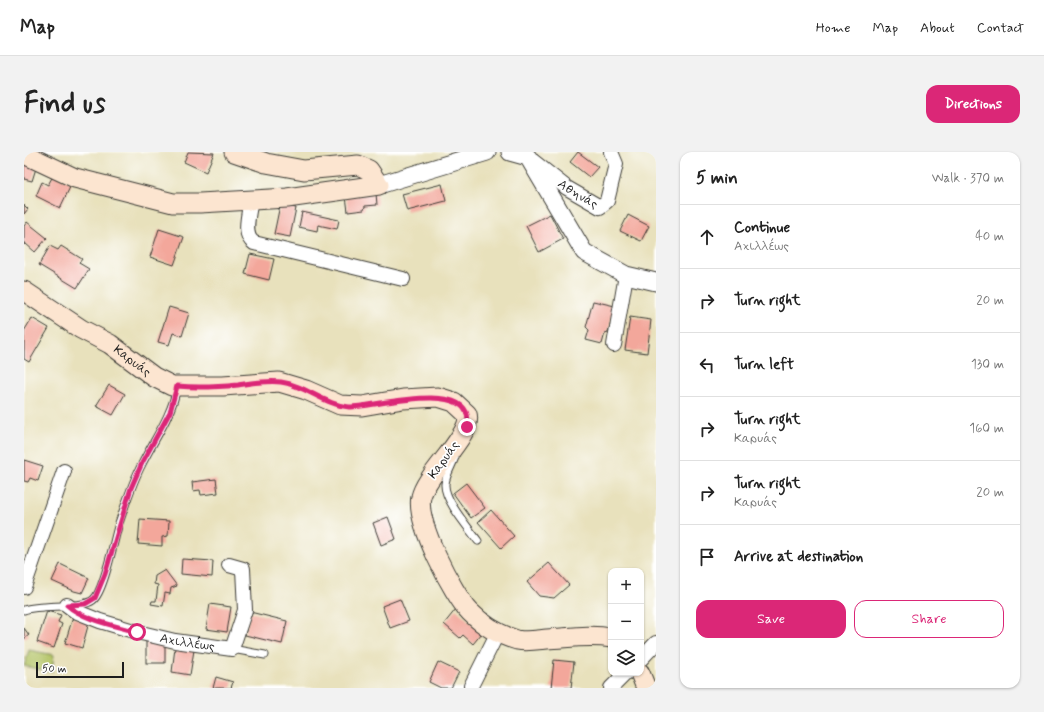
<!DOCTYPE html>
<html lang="en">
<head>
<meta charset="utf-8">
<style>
	body { margin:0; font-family:Mynerve,sans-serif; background:#f2f2f2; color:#222 }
	.controls { position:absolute; right:12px; bottom:12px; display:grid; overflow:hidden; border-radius:8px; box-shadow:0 1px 3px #0004 }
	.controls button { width:36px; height:36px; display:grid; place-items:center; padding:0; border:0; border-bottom:1px solid #e0e0e0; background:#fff; color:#222; font:20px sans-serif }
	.scale { position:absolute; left:12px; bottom:10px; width:88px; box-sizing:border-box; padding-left:4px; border:2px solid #1c1c1c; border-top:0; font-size:11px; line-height:14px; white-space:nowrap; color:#1c1c1c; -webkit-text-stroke:3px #fff; paint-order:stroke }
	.stop { position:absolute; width:12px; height:12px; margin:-9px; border:3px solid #db2777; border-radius:50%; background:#fff }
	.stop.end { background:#db2777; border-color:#fff; box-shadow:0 1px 4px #0008 }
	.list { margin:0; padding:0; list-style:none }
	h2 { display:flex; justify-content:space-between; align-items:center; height:52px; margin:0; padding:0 16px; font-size:17px }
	h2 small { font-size:13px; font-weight:400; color:#767676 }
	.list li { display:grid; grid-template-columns:26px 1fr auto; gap:12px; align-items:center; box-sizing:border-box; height:64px; padding:0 16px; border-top:1px solid #e0e0e0 }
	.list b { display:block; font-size:15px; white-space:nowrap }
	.list p { margin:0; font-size:13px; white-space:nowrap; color:#767676 }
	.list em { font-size:13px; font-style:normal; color:#767676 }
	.actions { display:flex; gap:8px; padding:12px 16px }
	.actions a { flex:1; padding:9px 0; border:1px solid #db2777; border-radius:12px; text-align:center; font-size:14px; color:#db2777 }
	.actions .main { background:#db2777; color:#fff }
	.icon { flex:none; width:22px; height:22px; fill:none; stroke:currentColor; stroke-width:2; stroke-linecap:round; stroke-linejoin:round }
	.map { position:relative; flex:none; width:632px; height:536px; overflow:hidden; border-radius:12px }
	header { display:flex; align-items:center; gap:24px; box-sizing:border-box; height:56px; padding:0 20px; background:#fff; border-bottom:1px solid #e0e0e0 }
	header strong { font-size:19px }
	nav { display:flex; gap:22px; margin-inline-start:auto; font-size:14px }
	.intro { display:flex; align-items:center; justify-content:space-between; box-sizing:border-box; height:96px; padding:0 24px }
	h1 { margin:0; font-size:28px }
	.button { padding:10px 18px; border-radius:12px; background:#db2777; color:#fff; font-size:14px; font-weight:700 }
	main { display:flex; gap:24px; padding:0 24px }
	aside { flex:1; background:#fff; border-radius:12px; box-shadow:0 1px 3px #0004 }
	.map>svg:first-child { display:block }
	.green { fill:#b4c467; stroke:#687042 }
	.building { fill:#f3a79b }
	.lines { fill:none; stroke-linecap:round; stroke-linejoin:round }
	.service-casing { stroke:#3b3a34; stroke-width:9 }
	.minor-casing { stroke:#3b3a34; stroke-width:16 }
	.tertiary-casing { stroke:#3b3a34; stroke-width:19 }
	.secondary-casing { stroke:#3b3a34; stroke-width:21 }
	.service { stroke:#fff; stroke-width:7 }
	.minor { stroke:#fff; stroke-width:14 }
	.tertiary { stroke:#fff; stroke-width:17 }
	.secondary { stroke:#fce5d0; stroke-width:19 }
	.route { stroke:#db2777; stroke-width:5 }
	.labels { text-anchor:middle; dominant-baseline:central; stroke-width:3.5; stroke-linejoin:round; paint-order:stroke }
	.street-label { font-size:13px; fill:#1c1c1c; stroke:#fff }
</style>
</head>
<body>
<header>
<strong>Map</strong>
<nav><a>Home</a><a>Map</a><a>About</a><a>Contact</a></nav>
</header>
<div class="intro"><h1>Find us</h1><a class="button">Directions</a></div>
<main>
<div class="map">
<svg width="632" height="536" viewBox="0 0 632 536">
	<rect width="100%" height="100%" fill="#fff"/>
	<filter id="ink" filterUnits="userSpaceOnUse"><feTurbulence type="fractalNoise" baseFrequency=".025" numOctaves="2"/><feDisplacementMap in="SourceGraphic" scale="8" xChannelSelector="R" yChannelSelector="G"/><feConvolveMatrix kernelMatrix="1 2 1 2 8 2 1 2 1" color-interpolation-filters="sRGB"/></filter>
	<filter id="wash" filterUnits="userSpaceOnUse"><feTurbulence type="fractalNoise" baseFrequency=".012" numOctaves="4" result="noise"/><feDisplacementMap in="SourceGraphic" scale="16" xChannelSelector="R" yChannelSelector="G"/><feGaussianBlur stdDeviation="0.9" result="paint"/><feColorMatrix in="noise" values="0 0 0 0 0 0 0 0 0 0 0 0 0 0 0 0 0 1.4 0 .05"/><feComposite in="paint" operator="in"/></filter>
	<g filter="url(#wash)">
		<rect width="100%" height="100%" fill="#e8e1bc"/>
		<!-- green -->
		<polygon class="green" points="5,498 30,503 28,520 0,514"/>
		<g id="blocks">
			<!-- building -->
			<g class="building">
				<polygon points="164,0 190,1 182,20 160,10"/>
				<polygon points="554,0 574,15 565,25 546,10"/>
				<polygon points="0,10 13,13 8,29 0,27"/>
				<polygon points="30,22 48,31 36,56 12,44 18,30 24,33"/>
				<polygon points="418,32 422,49 383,59 378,42"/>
				<polygon points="352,41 353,53 341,54 340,58 324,60 322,44"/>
				<polygon points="0,53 4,57 0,62"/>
				<polygon points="256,53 272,56 266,85 250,82"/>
				<polygon points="278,60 315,68 313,77 294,73 293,79 275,75"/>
				<polygon points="526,62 539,87 515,100 502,74"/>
				<polygon points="604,63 625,74 617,89 596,79"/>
				<polygon points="3,70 23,86 11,100 1,91 0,93 0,74"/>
				<polygon points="135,77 160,85 150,113 126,105"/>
				<polygon points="26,94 34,98 37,94 58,107 55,111 65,117 53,136 15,113"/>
				<polygon points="226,102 250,107 245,128 221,122"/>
				<polygon points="569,149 591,154 584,180 581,181 578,192 562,188 565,178 562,175"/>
				<polygon points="145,155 165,161 158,184 149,181 145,193 134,190"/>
				<polygon points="606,165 627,168 623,201 601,198"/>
				<polygon points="8,166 25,176 5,210 0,207 0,179"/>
				<polygon points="85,233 101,242 89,263 72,254"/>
				<polygon points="0,308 19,314 14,329 6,326 4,330 0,329"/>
				<polygon points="192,327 194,341 177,343 176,338 169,339 168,330"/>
				<polygon points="442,331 461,356 447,366 429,341"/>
				<polygon points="467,358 490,384 477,396 454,370"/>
				<polygon points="364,365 372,387 357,393 349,371"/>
				<polygon points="116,367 145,369 144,384 138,385 138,394 114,392"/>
				<polygon points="158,407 189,409 188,425 157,422"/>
				<polygon points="525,411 545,433 530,446 515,444 503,430"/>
				<polygon points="36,412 65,426 58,441 50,439 28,429"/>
				<polygon points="141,418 153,434 147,436 146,442 141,441 139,454 127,452 128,449 132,449 134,433 130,432 131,424"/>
				<polygon points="376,447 385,469 366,476 358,454"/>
				<polygon points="186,452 207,455 203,480 182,477"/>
				<polygon points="432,457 458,481 449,492 439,483 436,486 420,472"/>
				<polygon points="23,459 37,463 34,470 38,472 30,496 13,490"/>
				<polygon points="226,460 263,469 258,492 221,483"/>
				<polygon points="49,465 65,470 58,496 41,491"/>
				<polygon points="0,476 5,483 0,487"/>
				<rect x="122" y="489" width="19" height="22"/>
				<polygon points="151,496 170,498 166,523 148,520"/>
				<polygon points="530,508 550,510 547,536 527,536"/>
				<polygon points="414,510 435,520 427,536 417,536 405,530"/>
				<polygon points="192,525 209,530 207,536 189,536"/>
			</g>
		</g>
	</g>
	<g filter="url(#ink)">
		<use href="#blocks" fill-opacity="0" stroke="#3b3a34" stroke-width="1"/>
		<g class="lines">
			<defs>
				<g id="service">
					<path d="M431,305C428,314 422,322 421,332C420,348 444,375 454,389"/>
					<path d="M0,458C18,452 58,457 69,448C80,440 90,387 95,371C102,351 108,331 118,312C131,286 148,263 153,235"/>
					<polyline points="208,497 241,503"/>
				</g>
				<g id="minor">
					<path id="s1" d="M509,9L543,36L576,55L583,49L592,12L587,0"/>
					<path d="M227,48C225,61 218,84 230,91L379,127"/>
					<polyline points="590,193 602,123"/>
					<polyline points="0,435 40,319"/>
					<path id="s2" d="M43,453L51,459L76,469L113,480L151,489L208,497L221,458L219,417L205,413"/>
					<polyline points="617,507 632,491"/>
					<polyline points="447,534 474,480"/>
					<polyline points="587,536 602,521"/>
				</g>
				<g id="tertiary">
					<polyline points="486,0 504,5 560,100 602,123 632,130"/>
					<polyline points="355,33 463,0"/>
				</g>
				<g id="secondary">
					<polyline points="0,2 51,26 149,51 176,51 263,46 355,33 345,18 334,13 280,18 242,11 210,0"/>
					<path id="s3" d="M0,139L57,177L86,192L130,225L148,234H199L255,230L282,238L316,253L338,254L379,247L414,245L430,250L443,262C450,282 402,321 397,345C391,370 429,442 446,460C459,473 475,483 493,488C503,490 513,488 523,487C544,486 566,482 587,486"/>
					<polyline points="616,521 622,536"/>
				</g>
			</defs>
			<!-- service casing -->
			<use href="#service" class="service-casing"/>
			<!-- minor casing -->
			<use href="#minor" class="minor-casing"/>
			<!-- tertiary casing -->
			<use href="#tertiary" class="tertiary-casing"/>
			<!-- secondary casing -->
			<use href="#secondary" class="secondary-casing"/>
			<!-- service -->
			<use href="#service" class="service"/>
			<!-- minor -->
			<use href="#minor" class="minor"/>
			<!-- tertiary -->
			<use href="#tertiary" class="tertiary"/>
			<!-- secondary -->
			<use href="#secondary" class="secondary"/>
		</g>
	</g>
	<g class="lines" filter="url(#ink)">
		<!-- route -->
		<path class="route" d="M113,480C93,474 59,468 43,453L61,452L71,446L81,422L107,336L118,311L146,260L153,234C173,236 194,235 214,233C228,231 243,228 257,230C281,233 301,253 325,255C348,256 454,224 443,275"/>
	</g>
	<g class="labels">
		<!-- street labels -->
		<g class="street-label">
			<text stroke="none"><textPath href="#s1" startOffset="56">Αθηνάς</textPath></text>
			<text stroke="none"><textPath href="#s3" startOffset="129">Καρυάς</textPath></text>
			<text transform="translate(420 308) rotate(-54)">Καρυάς</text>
			<text stroke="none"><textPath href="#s2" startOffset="127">Αχιλλέως</textPath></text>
		</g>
	</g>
</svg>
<div class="controls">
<button>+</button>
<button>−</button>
<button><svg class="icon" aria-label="layers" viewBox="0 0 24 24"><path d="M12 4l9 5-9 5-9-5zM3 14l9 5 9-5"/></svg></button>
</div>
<div class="scale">50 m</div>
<div class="stop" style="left:113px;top:480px"></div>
<div class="stop end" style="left:443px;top:275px"></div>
</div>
<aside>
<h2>5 min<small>Walk · 370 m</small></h2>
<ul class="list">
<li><svg class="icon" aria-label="ahead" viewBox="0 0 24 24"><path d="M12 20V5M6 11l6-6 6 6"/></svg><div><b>Continue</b><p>Αχιλλέως</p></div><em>40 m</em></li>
<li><svg class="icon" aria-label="right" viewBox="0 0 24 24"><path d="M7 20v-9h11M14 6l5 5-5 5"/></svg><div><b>Turn right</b></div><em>20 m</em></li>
<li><svg class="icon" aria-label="left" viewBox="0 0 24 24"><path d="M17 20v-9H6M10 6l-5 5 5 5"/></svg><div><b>Turn left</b></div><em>130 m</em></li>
<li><svg class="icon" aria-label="right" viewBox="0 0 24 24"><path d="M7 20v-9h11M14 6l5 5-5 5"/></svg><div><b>Turn right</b><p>Καρυάς</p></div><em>160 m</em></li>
<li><svg class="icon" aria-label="right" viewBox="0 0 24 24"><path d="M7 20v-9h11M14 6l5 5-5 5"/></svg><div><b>Turn right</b><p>Καρυάς</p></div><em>20 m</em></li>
<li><svg class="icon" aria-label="arrive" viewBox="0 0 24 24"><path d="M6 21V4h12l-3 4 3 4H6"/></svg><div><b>Arrive at destination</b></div></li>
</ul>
<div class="actions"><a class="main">Save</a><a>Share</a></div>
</aside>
</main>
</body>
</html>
